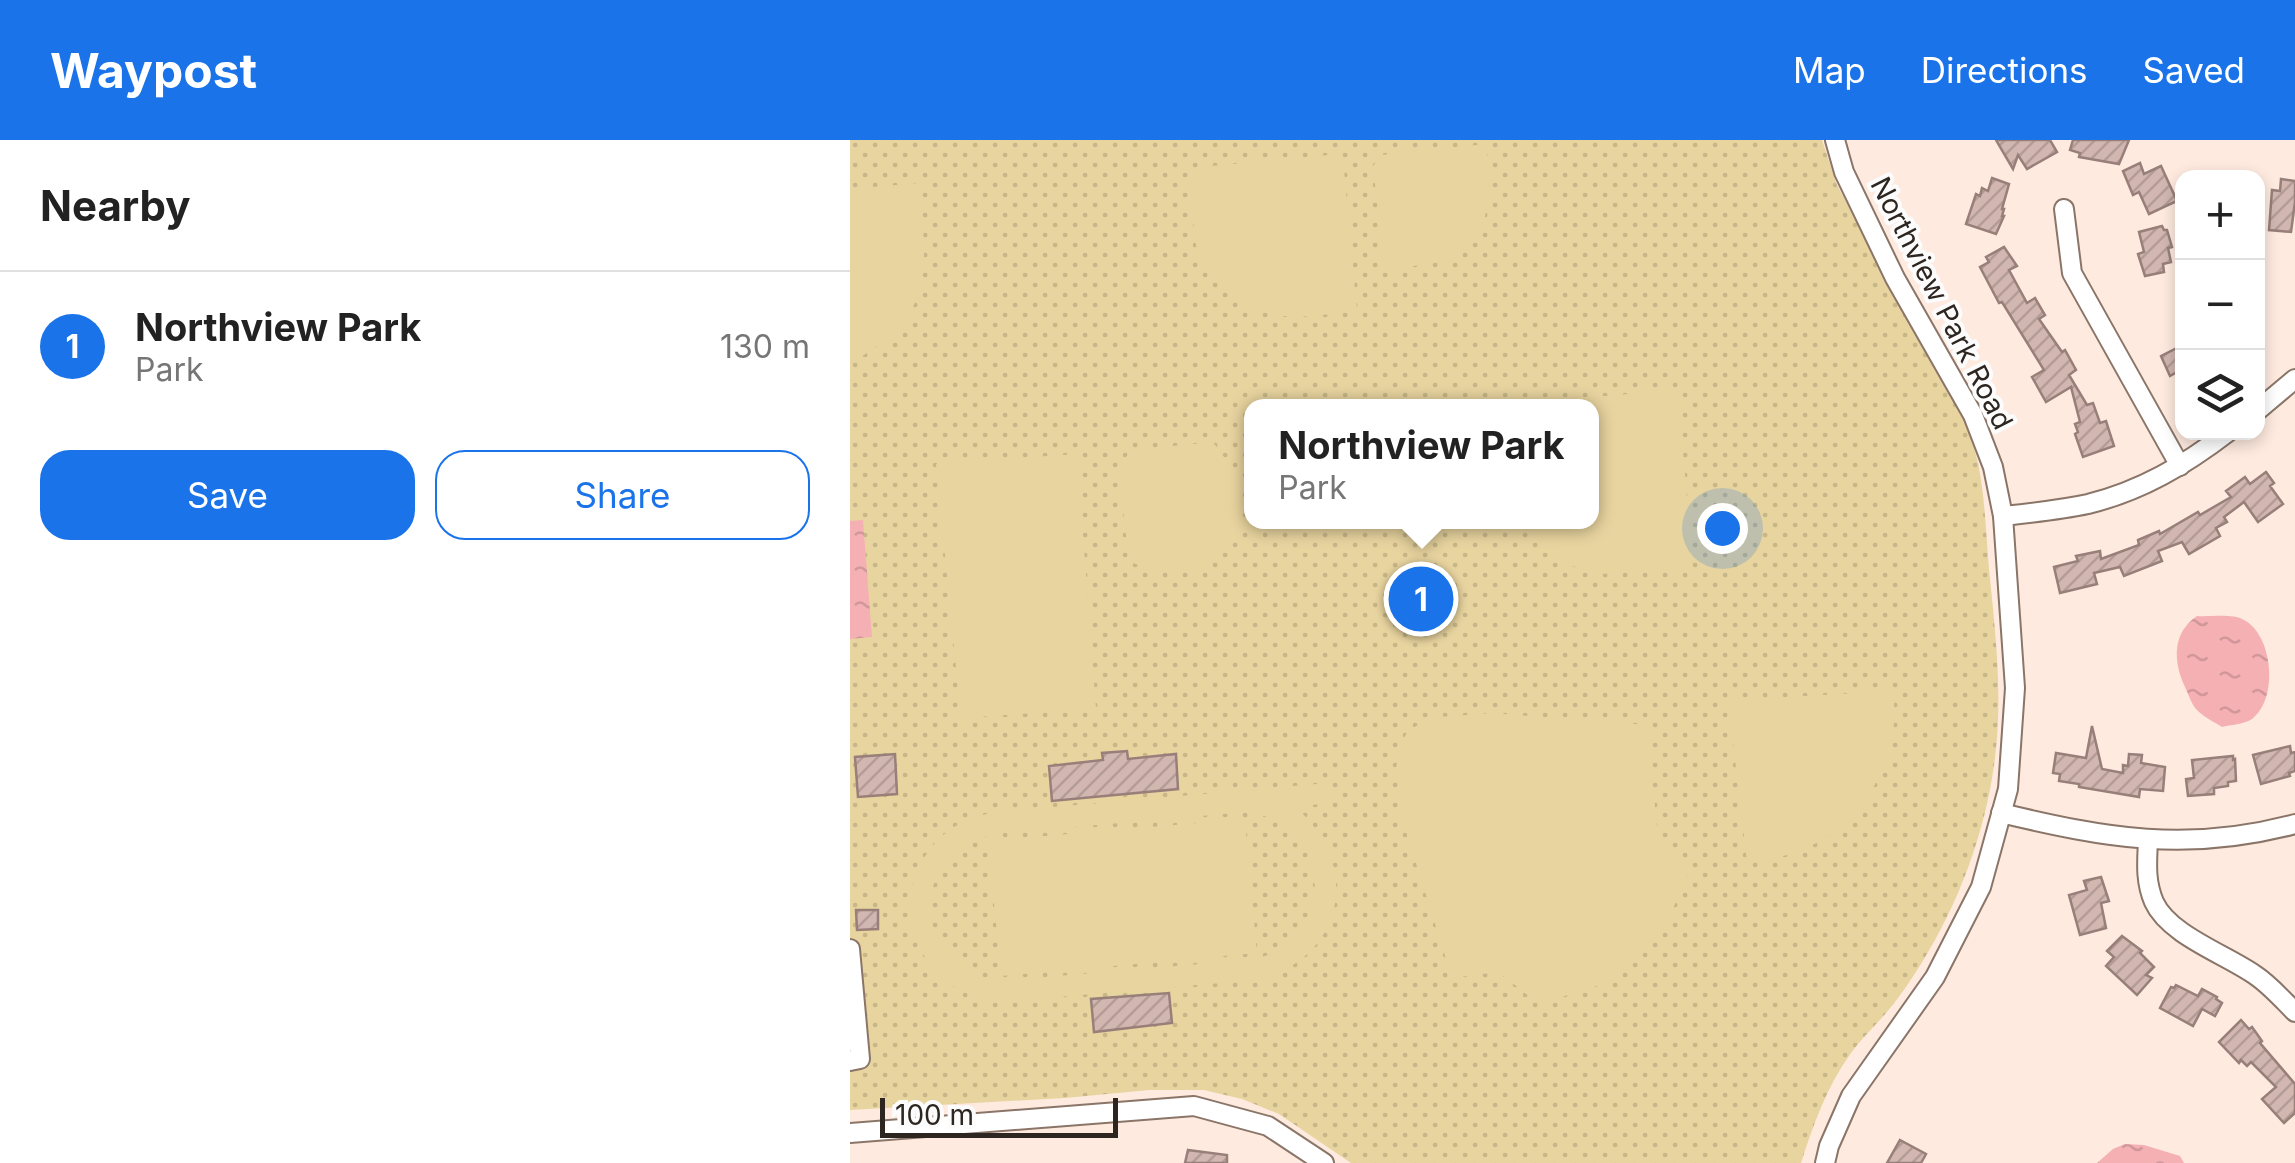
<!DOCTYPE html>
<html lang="en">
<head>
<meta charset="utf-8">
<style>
	body { margin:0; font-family:Inter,sans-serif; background:#f2f2f2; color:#222 }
	.controls { position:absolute; right:30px; top:30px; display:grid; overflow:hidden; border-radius:20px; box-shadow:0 5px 15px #0003 }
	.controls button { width:90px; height:90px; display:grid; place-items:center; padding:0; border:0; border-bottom:2px solid #e0e0e0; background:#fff; color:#222; font:50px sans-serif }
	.scale { position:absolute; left:30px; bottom:25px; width:238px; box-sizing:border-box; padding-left:10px; border:5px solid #2d251f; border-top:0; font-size:28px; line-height:35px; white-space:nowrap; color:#2d251f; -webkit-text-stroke:8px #fcfcfc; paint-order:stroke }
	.you { position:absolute; left:872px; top:388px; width:35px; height:35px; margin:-25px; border:8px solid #fff; border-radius:50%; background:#1a73e8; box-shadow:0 0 0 15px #1a73e833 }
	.badge { display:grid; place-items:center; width:65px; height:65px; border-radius:50%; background:#1a73e8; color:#fff; font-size:32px; font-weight:700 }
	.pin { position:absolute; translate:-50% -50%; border:5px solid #fff; box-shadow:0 2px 10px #0006 }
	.popup { position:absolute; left:394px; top:259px; width:355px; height:130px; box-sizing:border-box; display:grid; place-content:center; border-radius:20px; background:#fff; filter:drop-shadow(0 2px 8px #0005); font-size:32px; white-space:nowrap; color:#767676 }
	.popup b { font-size:38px; color:#222 }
	.popup::after { content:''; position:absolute; left:50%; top:100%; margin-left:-20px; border:20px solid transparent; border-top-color:#fff }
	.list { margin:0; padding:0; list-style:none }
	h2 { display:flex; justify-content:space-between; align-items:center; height:130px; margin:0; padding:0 40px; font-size:42px }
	h2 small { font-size:32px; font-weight:400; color:#767676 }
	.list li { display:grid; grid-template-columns:65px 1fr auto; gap:30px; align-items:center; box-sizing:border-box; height:150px; padding:0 40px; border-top:2px solid #e0e0e0 }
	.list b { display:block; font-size:38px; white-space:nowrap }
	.list p { margin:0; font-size:32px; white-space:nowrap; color:#767676 }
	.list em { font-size:32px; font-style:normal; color:#767676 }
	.actions { display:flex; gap:20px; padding:30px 40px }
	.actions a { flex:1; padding:22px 0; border:2px solid #1a73e8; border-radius:30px; text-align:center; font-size:35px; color:#1a73e8 }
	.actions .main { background:#1a73e8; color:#fff }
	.icon { flex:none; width:55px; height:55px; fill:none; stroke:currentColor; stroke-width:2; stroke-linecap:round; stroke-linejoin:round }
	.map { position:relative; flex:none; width:1445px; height:1023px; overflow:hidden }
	header { display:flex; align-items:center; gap:60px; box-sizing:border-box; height:140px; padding:0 50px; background:#1a73e8; color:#fff }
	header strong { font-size:48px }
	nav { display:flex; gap:55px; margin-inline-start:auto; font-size:35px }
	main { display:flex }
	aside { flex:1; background:#fff }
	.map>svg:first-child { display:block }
	.green { fill:url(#green-dots); fill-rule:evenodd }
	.pitch { fill:#e8d49f; fill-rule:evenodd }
	.water { fill:url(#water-ripples) }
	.building { fill:url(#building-hatch); stroke:#987f79; stroke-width:2.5 }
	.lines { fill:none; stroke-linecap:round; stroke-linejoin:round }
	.minor-casing { stroke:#8a7568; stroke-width:22 }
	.minor { stroke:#fff; stroke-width:18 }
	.labels { text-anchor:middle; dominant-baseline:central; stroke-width:8; stroke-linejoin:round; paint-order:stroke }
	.street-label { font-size:28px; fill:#2d251f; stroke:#fcfcfc }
</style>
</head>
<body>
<header>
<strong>Waypost</strong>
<nav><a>Map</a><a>Directions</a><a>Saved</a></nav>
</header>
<main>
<aside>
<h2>Nearby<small></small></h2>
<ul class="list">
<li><span class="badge">1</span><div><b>Northview Park</b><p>Park</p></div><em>130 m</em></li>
</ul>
<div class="actions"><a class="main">Save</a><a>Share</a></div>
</aside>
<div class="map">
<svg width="1445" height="1023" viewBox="0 0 1445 1023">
	<defs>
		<pattern id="green-dots" width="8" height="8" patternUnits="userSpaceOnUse" patternTransform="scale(2.5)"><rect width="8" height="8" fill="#e8d49f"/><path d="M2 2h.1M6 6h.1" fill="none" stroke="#c7b688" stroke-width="1.8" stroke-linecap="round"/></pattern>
		<pattern id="water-ripples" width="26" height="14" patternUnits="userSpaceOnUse" patternTransform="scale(2.5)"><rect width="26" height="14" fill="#f5b0b3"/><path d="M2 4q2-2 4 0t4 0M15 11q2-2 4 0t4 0" fill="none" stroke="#d2979a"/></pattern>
		<pattern id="building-hatch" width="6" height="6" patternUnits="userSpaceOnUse" patternTransform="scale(2.5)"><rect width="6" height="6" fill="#d1b7b0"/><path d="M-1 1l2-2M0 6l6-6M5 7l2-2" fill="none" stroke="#b49d97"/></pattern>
	</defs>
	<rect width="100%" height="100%" fill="#feeadf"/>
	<!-- green -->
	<path class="green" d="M0,0H972L987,45L1105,259C1114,280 1123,301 1128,323C1135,357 1136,394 1139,429C1144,479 1150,530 1148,580C1145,665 1116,752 1071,824C1061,840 1049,858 1036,873C1025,886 1011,899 1001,913C977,946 963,985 951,1023H501L429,974L392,959L354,950H299L215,958L0,970ZM401,266H741V382H401Z"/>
	<!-- pitch -->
	<g class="pitch">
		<path d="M636,4C640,50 646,108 589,122C571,126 552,127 534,129L523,26L531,15Z"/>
		<path d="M478,15L494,29L507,171C454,176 420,188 377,149C366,139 353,127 348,113C342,94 342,50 340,28Z"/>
		<path d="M69,43C77,130 87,176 0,223V49Z"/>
		<path d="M815,251L829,265L843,428L751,434C717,430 694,408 674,382H741V266H660V264Z"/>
		<path d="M363,302C374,317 386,332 390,350C400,393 363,438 317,432C305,431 291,425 279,422L268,326L282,310Z"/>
		<polygon points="227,314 246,569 111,578 86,324"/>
		<path d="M1044,551C1044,567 1045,584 1042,599C1032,650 994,696 944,713C929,718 913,720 897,722L879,568L886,560Z"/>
		<polygon points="642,573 797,585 808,697 842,725 818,780 797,806 747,846 689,864 648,832 602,838 553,682 546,628 551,605 556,594 566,586 590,577"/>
		<path d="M478,643L479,663L445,667C513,724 495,820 406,840L148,862C33,847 31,688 147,672ZM397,672C486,684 488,807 398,820L148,841C55,822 58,707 153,693Z"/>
		<polygon points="395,679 407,813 151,836 138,701"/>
	</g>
	<!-- water -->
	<g class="water">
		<polygon points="13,380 22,497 0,499 0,381"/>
		<path d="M1347,476C1361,477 1382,473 1394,480C1423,495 1429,559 1402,579C1395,584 1380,585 1372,587C1364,582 1352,576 1346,569C1341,563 1338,553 1335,547C1323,521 1322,493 1347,476Z"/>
		<polygon points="1275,1004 1294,1005 1330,1016 1334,1023 1247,1023 1263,1009"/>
	</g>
	<!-- building -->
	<g class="building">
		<polygon points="1146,0 1200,0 1207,12 1177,29 1168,15 1163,29"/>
		<polygon points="1223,0 1279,0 1269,24 1229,17 1230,13 1220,10"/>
		<polygon points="1290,23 1294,34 1311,26 1327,61 1299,74 1289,52 1283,55 1273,31"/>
		<polygon points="1142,38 1159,44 1152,69 1154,69 1152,76 1154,76 1146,94 1116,84 1126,54 1130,56 1132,48 1138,51"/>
		<polygon points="1431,39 1445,41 1445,62 1441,92 1419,90 1422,50 1430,51"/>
		<polygon points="1312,86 1314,90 1317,90 1322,107 1318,108 1321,122 1313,124 1314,132 1295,136 1288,114 1294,112 1289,92"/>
		<polygon points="1154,107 1167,126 1159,130 1177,163 1185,158 1195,175 1189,179 1212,212 1215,210 1226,230 1219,235 1237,265 1243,263 1250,283 1256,281 1264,306 1233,317 1225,294 1228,292 1225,284 1230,282 1221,247 1196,262 1182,237 1194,230 1152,162 1149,163 1130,127 1139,122 1136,117"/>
		<polygon points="1329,207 1332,214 1332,229 1320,236 1311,216"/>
		<polygon points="1416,332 1424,343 1420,346 1433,364 1408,382 1394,362 1374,377 1377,382 1366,388 1370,396 1339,414 1332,402 1308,411 1312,421 1274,436 1270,427 1244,433 1247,444 1210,453 1204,427 1228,421 1226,416 1250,411 1251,419 1289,405 1288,400 1309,391 1310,394 1348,372 1350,375 1381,357 1376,351 1395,337 1400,344"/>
		<polygon points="1242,586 1252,629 1273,633 1273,625 1278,626 1279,614 1292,615 1291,623 1315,627 1313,651 1290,649 1289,657 1229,647 1229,644 1209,641 1210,634 1203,633 1206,613 1236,618"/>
		<polygon points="1440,606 1441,613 1445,612 1445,631 1439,633 1440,636 1411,644 1403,615"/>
		<polygon points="277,611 278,619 326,614 328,649 202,661 199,626 253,620 252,613"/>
		<polygon points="45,614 47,654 8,657 5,617"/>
		<polygon points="1383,616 1383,620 1385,619 1386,641 1378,642 1378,646 1364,648 1364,654 1338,656 1336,639 1344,638 1342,620"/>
		<polygon points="1251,737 1259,761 1251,763 1256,788 1230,795 1219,755 1237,750 1234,741"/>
		<polygon points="6,770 28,770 28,789 7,790"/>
		<polygon points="1272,796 1292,811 1290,813 1304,827 1296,835 1302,838 1287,855 1256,826 1264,817 1257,811"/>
		<polygon points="1326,845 1348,856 1352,849 1367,857 1366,859 1372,863 1365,876 1352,869 1343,886 1310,868 1321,847 1324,848"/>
		<polygon points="319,853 322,883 244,892 241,859"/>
		<polygon points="1391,880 1399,889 1402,887 1412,901 1410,903 1445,944 1445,973 1434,983 1412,959 1426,947 1401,922 1397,926 1391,920 1389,923 1369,902"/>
		<polygon points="1050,1000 1076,1014 1071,1023 1037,1023"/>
		<polygon points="338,1010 377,1015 377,1023 335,1023"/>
	</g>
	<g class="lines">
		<defs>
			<g id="minor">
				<polyline points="1214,69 1222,133 1330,326"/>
				<polyline points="1408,270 1445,239"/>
				<path d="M1153,376C1181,373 1210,370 1238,364C1291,351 1335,325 1378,292"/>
				<path d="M1151,673C1256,698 1337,713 1445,684"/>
				<path d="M1298,700C1297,722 1295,741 1304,762C1319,795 1375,814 1405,835C1420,845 1432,859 1445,872"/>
				<polyline points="0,809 10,919 0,921"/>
				<polyline points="0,993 344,966 418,986 474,1023"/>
				<polyline points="975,1023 979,1006 1001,956 1085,837 1131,747 1158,649 1165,548 1153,376 1143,327 1123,275 1045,138 994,32 985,0"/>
			</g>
		</defs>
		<!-- minor casing -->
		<use href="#minor" class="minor-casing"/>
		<!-- minor -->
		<use href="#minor" class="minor"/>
	</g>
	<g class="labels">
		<!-- street labels -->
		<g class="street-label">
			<text transform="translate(1092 163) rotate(63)">Northview Park Road</text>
		</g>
	</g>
</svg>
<div class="controls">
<button>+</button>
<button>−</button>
<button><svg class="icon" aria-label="layers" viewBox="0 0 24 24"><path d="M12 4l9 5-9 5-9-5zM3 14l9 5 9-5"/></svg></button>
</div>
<div class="scale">100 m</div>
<div class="you"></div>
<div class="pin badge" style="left:571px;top:459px">1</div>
<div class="popup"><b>Northview Park</b>Park</div>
</div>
</main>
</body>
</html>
